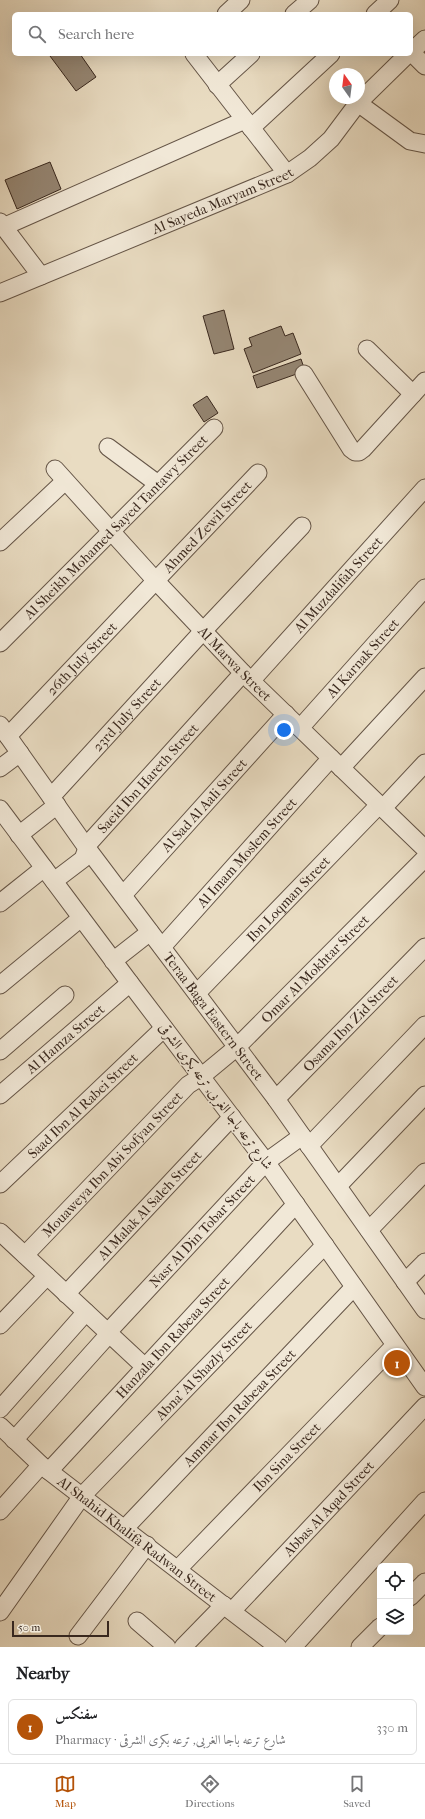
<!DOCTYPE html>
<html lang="en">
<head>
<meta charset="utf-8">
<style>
	body { margin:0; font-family:"IM FELL French Canon",Amiri,serif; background:#f6f6f6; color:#202124 }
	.controls { position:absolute; right:12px; bottom:12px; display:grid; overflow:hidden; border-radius:6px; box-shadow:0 4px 16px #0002 }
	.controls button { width:36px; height:36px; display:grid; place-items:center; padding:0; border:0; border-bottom:1px solid #e0e0e0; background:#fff; color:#202124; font:20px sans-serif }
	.compass { position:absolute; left:329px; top:68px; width:36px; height:36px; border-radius:50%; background:#fff; box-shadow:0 4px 16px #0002; rotate:346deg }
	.scale { position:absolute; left:12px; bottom:10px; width:97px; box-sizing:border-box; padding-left:4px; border:2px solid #39281e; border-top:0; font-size:11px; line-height:14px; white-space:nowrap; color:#39281e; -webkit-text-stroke:3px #f1e8d7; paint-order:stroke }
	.you { position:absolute; left:284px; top:730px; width:14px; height:14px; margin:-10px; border:3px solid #fff; border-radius:50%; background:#1a73e8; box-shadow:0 0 0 6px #1a73e833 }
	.badge { display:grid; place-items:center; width:26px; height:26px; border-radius:50%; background:#b45309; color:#fff; font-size:13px; font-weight:700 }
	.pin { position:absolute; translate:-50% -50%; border:2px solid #fff; box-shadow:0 1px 4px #0006 }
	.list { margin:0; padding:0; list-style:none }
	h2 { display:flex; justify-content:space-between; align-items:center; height:52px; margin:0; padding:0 16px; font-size:17px }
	h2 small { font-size:13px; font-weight:400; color:#757577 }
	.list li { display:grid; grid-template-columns:26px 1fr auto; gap:12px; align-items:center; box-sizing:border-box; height:56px; margin:0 8px 8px; padding:0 8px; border:1px solid #e0e0e0; border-radius:6px }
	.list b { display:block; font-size:15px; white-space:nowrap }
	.list p { margin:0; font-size:13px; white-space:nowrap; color:#757577 }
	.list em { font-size:13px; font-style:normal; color:#757577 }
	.icon { flex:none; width:22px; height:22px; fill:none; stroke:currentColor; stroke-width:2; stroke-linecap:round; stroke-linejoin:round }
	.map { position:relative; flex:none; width:425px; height:1647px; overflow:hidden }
	.search { position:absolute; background:#fff; box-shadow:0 4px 16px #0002; left:12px; right:12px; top:12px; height:44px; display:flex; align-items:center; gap:10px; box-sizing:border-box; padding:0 14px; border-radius:6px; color:#757577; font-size:15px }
	.sheet { height:116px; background:#fff }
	nav { display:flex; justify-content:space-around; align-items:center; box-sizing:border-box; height:56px; border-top:1px solid #e0e0e0; background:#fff; font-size:11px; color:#757577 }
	nav a { display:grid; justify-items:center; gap:2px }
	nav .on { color:#b45309 }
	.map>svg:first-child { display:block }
	.building { fill:#958673; stroke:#39281e }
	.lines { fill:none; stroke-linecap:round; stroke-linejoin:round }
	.minor-casing { stroke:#655547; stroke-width:19 }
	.minor { stroke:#f1e8d7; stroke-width:17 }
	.labels { text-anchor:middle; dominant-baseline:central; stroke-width:3; stroke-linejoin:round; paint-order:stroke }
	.street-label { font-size:14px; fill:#39281e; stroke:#f1e8d7 }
</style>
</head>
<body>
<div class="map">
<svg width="425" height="1647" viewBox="0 0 425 1647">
	<rect width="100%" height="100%" fill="#e9dcc2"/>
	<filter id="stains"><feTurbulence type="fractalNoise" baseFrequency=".005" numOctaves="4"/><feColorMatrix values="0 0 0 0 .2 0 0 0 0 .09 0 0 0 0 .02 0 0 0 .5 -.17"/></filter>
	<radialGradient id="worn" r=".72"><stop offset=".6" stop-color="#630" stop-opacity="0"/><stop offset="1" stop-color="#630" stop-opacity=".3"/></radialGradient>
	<!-- building -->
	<g class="building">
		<polygon points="53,54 80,54 96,77 76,91 50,56"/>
		<polygon points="50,162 61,189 17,209 5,180"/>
		<polygon points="224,310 234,349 214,354 203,316"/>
		<polygon points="281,326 285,336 293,333 301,354 253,373 244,349 252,346 249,338"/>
		<polygon points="301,359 305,371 257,388 253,376"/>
		<polygon points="207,396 218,413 204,422 193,405"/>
	</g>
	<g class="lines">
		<defs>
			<g id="minor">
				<polyline points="226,14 241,0"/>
				<polyline points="294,14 310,0"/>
				<polyline points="375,14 390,0"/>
				<polyline points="411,52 425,66"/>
				<polyline points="411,52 425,39"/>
				<polyline points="194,54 287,174"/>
				<polyline points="217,85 251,54"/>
				<polyline points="358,103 410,141 425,144"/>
				<polyline points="251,128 331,54"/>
				<polyline points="0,222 41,276"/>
				<polyline points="3,227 245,120"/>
				<path id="s1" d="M0,293L287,174L310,158L331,139L358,103L408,54"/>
				<polyline points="367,349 413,394"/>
				<polyline points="304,374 351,449 355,452 359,452 363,449 425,381"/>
				<polyline points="108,447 158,484"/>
				<path id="s2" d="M55,469L156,581L243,673L425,849"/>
				<polyline points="0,542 65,481"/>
				<path id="s3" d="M0,643L214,428"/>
				<path id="s4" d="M251,681L425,488"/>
				<path id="s5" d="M0,725L87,848L276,1099L425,1310"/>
				<path id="s6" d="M300,728L425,588"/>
				<path id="s7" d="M8,736L258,473"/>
				<polyline points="0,768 20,753"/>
				<polyline points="341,768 425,677"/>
				<path id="s8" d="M51,797L203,631L302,526"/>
				<polyline points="383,808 425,763"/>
				<polyline points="0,809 130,983 266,1162 425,1387"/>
				<polyline points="19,835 57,805"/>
				<path id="s9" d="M54,881L83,859L89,843L243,673"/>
				<path id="s10" d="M123,895L286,714"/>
				<polyline points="0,903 44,868"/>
				<path id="s11" d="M162,947L331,758"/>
				<polyline points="113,961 150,932"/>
				<polyline points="0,985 81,918"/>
				<path id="s12" d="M197,993L379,805"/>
				<polyline points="0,1051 65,995"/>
				<path id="s13" d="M0,1095L130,983"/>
				<path id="s14" d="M276,1099L425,947"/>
				<polyline points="309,1146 425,1025"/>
				<path id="s15" d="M0,1184L164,1028"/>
				<polyline points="338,1186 425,1095"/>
				<polyline points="369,1230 425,1172"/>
				<polyline points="0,1232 145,1367"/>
				<path id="s16" d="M25,1255L188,1085L202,1076L237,1047L425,858"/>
				<polyline points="405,1282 425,1262"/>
				<path id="s17" d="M66,1294L232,1117"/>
				<polyline points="0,1325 47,1276"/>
				<path id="s18" d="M108,1332L266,1162L302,1136"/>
				<polyline points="0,1409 86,1312"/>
				<path id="s19" d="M0,1426L41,1465L278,1647"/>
				<polyline points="14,1440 109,1334"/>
				<path id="s20" d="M49,1471L296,1204"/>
				<polyline points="0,1511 41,1465"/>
				<path id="s21" d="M125,1528L354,1287"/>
				<path id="s22" d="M178,1569L395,1345"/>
				<polyline points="410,1597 425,1582"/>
				<path id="s23" d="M232,1611L425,1406"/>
				<path id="s24" d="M0,1612L82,1496L325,1245"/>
				<polyline points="137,1621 167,1647"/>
				<polyline points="78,1636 147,1545"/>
				<polyline points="183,1647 224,1605"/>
				<polyline points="293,1647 425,1501"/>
				<polyline points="360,1647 380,1627"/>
			</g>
		</defs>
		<!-- minor casing -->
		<use href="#minor" class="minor-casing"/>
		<!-- minor -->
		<use href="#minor" class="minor"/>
	</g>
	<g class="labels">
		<!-- street labels -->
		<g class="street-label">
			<text stroke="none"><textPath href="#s1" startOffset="241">Al Sayeda Maryam Street</textPath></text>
			<text stroke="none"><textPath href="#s3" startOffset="164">Al Sheikh Mohamed Sayed Tantawy Street</textPath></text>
			<text stroke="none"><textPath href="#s7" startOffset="289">Ahmed Zewil Street</textPath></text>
			<text stroke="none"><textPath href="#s4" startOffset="130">Al Muzdalifah Street</textPath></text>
			<text stroke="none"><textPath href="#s7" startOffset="107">26th July Street</textPath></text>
			<text stroke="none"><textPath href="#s6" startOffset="94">Al Karnak Street</textPath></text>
			<text stroke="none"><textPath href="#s2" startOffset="265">Al Marwa Street</textPath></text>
			<text stroke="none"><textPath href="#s8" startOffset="112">23rd July Street</textPath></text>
			<text stroke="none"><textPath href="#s9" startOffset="141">Saeid Ibn Hareth Street</textPath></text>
			<text stroke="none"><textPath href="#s10" startOffset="121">Al Sad Al Aali Street</textPath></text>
			<text stroke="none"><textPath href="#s11" startOffset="127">Al Imam Moslem Street</textPath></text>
			<text stroke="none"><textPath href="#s12" startOffset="131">Ibn Loqman Street</textPath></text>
			<text stroke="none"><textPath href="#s16" startOffset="408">Omar Al Mokhtar Street</textPath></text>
			<text stroke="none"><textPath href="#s5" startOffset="361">Teraa Baga Eastern Street</textPath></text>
			<text stroke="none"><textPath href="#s14" startOffset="106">Osama Ibn Zid Street</textPath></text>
			<text stroke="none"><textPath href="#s13" startOffset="86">Al Hamza Street</textPath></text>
			<text transform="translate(216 1096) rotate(53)">شارع ترعه باجا الغربى, ترعه بكرى الشرقى</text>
			<text stroke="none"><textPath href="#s15" startOffset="114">Saad Ibn Al Rabei Street</textPath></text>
			<text stroke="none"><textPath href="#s16" startOffset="126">Mouaweya Ibn Abi Sofyan Street</textPath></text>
			<text stroke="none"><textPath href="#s17" startOffset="122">Al Malak Al Saleh Street</textPath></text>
			<text stroke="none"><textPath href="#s18" startOffset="138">Nasr Al Din Tobar Street</textPath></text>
			<text stroke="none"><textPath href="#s20" startOffset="182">Hanzala Ibn Rabeaa Street</textPath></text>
			<text stroke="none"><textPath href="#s24" startOffset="317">Abna' Al Shazly Street</textPath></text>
			<text stroke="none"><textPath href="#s21" startOffset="166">Ammar Ibn Rabeaa Street</textPath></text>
			<text stroke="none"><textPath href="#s22" startOffset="156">Ibn Sina Street</textPath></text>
			<text stroke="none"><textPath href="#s23" startOffset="141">Abbas Al Aqad Street</textPath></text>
			<text stroke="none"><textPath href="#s19" startOffset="178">Al Shahid Khalifa Radwan Street</textPath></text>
		</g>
	</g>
	<rect width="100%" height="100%" filter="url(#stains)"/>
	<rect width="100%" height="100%" fill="url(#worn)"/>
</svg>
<div class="controls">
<button><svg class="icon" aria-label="locate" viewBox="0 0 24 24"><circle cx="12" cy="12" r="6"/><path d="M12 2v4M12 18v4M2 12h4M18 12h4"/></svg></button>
<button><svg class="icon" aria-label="layers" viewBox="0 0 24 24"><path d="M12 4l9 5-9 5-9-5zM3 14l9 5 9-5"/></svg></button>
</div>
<svg class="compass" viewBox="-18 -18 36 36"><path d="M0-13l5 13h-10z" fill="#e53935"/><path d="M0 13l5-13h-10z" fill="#757577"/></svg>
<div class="scale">50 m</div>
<div class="you"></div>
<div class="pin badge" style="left:397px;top:1363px">1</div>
<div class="search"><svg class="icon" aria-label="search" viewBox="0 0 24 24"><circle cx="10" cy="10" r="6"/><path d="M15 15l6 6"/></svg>Search here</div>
</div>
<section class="sheet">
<h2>Nearby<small></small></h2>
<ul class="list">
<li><span class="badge">1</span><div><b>سفنكس</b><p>Pharmacy · شارع ترعه باجا الغربى, ترعه بكرى الشرقى</p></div><em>330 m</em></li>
</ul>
</section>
<nav>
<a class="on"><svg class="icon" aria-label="map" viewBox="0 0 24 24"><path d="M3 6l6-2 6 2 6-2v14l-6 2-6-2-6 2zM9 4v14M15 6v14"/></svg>Map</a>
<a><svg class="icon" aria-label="directions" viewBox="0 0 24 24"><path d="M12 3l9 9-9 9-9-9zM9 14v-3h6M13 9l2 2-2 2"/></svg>Directions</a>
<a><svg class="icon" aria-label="saved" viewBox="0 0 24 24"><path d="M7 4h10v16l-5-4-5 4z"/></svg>Saved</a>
</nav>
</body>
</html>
